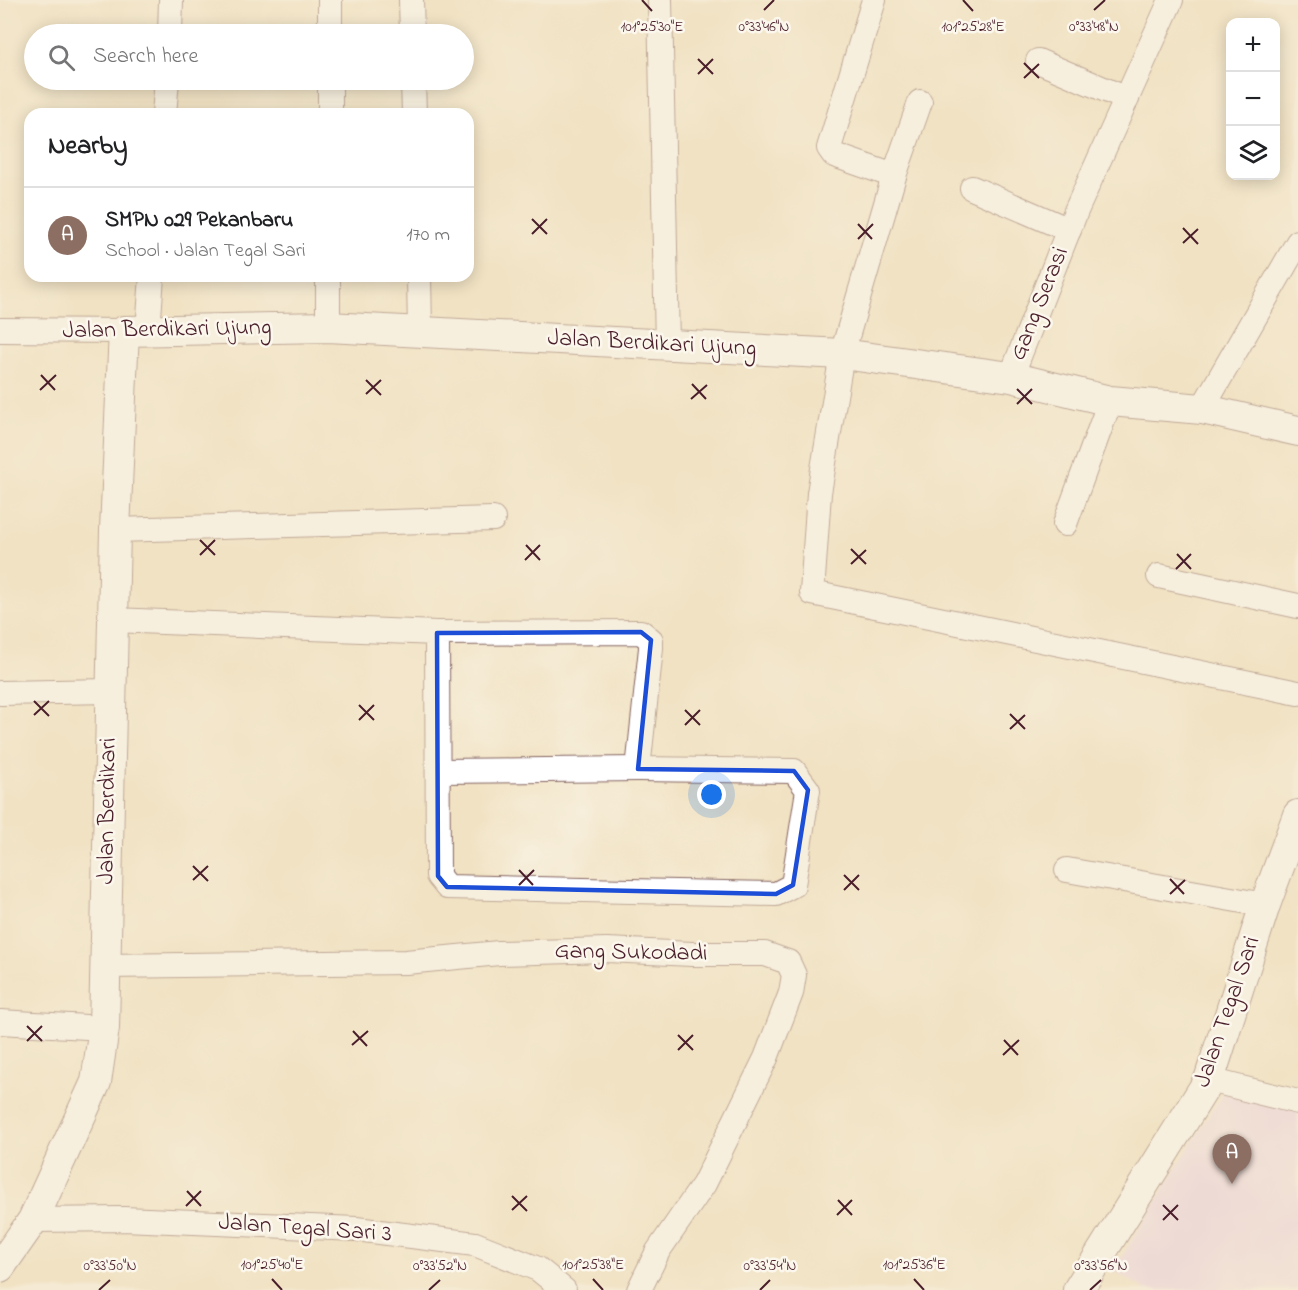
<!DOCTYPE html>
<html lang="en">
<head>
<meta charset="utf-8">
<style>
	body { margin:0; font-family:"Indie Flower",sans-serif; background:#f2f2f2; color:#202124 }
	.controls { position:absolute; right:18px; top:18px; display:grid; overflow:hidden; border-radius:12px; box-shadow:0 3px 15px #0003 }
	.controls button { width:54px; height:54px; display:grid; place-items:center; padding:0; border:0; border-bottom:2px solid #e0e0e0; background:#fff; color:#202124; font:30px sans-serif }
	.you { position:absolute; left:712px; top:795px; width:21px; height:21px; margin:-15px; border:4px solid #fff; border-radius:50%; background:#1a73e8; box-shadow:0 0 0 9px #1a73e833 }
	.badge { display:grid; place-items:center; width:39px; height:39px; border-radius:50%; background:#1a73e8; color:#fff; font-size:20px; font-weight:700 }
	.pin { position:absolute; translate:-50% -50px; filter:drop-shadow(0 2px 3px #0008) }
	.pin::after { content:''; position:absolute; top:32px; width:21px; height:18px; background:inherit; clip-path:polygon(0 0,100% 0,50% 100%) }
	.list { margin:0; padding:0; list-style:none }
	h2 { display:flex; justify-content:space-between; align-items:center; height:78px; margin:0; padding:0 24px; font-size:26px }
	h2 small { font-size:20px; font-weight:400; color:#757577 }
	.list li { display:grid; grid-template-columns:39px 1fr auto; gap:18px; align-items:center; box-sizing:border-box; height:96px; padding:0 24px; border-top:2px solid #e0e0e0 }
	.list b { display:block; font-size:22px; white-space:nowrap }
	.list p { margin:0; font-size:20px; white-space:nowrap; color:#757577 }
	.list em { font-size:20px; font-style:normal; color:#757577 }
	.icon { flex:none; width:33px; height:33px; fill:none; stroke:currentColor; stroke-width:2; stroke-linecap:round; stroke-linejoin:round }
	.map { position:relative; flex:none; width:1298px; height:1290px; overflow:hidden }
	.search { position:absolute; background:#fff; box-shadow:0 3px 15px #0003; left:24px; top:24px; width:450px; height:66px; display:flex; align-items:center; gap:15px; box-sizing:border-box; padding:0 21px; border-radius:33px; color:#757577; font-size:22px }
	.panel { position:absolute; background:#fff; box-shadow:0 3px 15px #0003; left:24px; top:108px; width:450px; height:174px; border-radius:18px }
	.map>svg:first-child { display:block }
	.built { fill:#ecd1ea }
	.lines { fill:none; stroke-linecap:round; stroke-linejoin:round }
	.minor-casing { stroke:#846360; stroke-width:26 }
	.tertiary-casing { stroke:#846360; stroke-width:32 }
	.minor { stroke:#fff; stroke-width:24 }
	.tertiary { stroke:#fff; stroke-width:30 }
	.marked { fill:none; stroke:#1d4ed8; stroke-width:4.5; stroke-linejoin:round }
	.ticks { fill:none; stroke:#4a1f2b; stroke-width:2 }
	.labels { text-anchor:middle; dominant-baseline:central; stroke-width:5; stroke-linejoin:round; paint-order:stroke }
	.street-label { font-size:24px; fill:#4a1f2b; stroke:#fbf7ec }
	.ticks-label { font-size:15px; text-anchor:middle; fill:#4a1f2b; stroke:#fbf7ec; stroke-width:5; stroke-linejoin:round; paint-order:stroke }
</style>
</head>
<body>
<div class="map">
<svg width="1298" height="1290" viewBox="0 0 1298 1290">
	<rect width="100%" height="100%" fill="#fbf7ec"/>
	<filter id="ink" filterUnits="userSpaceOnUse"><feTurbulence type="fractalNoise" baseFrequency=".0167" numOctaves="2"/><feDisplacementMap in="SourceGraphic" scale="12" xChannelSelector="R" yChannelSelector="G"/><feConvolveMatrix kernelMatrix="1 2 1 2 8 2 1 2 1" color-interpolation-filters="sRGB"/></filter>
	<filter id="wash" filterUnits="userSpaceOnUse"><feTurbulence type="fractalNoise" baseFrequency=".008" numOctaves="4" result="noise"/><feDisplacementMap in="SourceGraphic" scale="24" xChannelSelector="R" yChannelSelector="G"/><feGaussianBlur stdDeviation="1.35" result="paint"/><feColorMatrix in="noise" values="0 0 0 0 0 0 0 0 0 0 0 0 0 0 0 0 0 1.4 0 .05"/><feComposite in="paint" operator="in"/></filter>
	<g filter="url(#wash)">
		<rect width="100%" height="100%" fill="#f1e2c3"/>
		<!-- built -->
		<polygon class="built" points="1230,1081 1298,1098 1298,1290 1147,1290 1113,1271"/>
	</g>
	<g filter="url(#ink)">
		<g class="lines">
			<defs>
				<g id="minor">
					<polyline points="411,0 412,34"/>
					<polyline points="660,0 667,346"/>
					<polyline points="874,0 829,148 834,155 894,176"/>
					<polyline points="170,34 171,0"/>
					<polyline points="330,34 330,0"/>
					<polyline points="1038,61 1127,99"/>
					<polyline points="413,80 414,114"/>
					<polyline points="920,102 894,176 842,354 819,493 812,593 1298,693"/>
					<polyline points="164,114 167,80"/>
					<polyline points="330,114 330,80"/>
					<polyline points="972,188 1069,230"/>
					<polyline points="419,276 420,331"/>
					<polyline points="328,327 328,276"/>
					<polyline points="0,330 124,331"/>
					<polyline points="148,331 152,276"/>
					<polyline points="1011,377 1076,211 1171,0"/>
					<polyline points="1202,409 1298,242"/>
					<polyline points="1065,524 1110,401"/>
					<polyline points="115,530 493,519"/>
					<polyline points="1159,576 1298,606"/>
					<polyline points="113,620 437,633 641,632 651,640 651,648 638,769 794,771 808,790 793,885 776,894 447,887 438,876 437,633"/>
					<polyline points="0,693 110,691"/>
					<polyline points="439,771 638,769"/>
					<polyline points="1067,870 1265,905"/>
					<polyline points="105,966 406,962 499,953 607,950 692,954 765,954 788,962 794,975 791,993 766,1058 704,1184 658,1251 639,1290"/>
					<polyline points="0,1022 104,1028"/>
					<polyline points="1209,1080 1298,1102"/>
					<polyline points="33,1220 124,1219 356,1229 475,1244 538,1269 564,1290"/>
				</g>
				<g id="tertiary">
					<polyline points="0,1267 33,1220 96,1082 104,1028 115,530 124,331 328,327 842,354 1011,377 1110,401 1202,409 1298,431"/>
					<polyline points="1078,1290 1209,1080 1265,905 1298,815"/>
				</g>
			</defs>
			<!-- minor casing -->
			<use href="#minor" class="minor-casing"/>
			<!-- tertiary casing -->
			<use href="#tertiary" class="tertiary-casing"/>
			<!-- minor -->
			<use href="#minor" class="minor"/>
			<!-- tertiary -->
			<use href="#tertiary" class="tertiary"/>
		</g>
	</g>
	<!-- marked area -->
	<path d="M0 0H1298V1290H0ZM641,632L651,640L638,769L794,771L808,790L793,885L776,894L447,887L438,876L437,633Z" fill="#f1e2c3" fill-opacity=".55" fill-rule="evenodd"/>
	<path class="marked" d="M641,632L651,640L638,769L794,771L808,790L793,885L776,894L447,887L438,876L437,633Z"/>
	<!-- ticks -->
	<path class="ticks" d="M642,0L652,11M963,0L973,11M764,10L774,0M1094,10L1105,0M698,59L713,74M1024,63L1039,78M698,74L713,59M1024,78L1039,64M532,219L547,234M858,224L872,239M1183,228L1198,244M532,234L547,219M858,239L873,224M1183,243L1198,229M41,375L55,390M366,380L381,395M692,384L706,399M1017,389L1032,404M40,390L56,375M366,394L381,380M691,399L707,385M1017,404L1032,389M200,540L215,555M526,545L540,560M851,549L866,564M1177,554L1191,569M200,555L215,540M525,560L540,545M851,564L866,550M1176,569L1191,554M34,701L49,716M359,705L374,720M685,710L700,725M1010,714L1025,729M34,715L49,701M359,720L374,705M685,725L700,710M1010,729L1025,715M193,866L208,881M519,870L533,885M844,875L859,890M1170,879L1184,894M193,880L208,866M519,885L534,870M844,890L859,875M1170,894L1185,880M27,1026L42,1041M353,1031L367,1046M678,1035L693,1050M1004,1040L1018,1055M27,1041L42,1026M352,1045L368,1031M678,1050L693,1035M1003,1055L1019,1040M187,1191L201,1206M512,1196L527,1211M838,1200L852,1215M1163,1205L1178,1220M186,1206L201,1191M512,1210L527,1196M837,1215L852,1200M1163,1220L1178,1205M272,1279L282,1290M593,1279L603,1290M914,1279L924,1290M99,1290L110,1280M429,1290L440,1280M760,1290L770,1280M1090,1290L1101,1280"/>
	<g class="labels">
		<!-- street labels -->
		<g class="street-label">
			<text transform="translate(1040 304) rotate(-68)">Gang Serasi</text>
			<text transform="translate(167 330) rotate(-1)">Jalan Berdikari Ujung</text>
			<text transform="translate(652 344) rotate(3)">Jalan Berdikari Ujung</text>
			<text transform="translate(108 811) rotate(-89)">Jalan Berdikari</text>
			<text transform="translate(631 953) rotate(1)">Gang Sukodadi</text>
			<text transform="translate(1228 1012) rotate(-71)">Jalan Tegal Sari</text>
			<text transform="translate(305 1229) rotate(4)">Jalan Tegal Sari 3</text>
		</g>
	</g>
	<g class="ticks-label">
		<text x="764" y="31">0°33'46"N</text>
		<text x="1094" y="31">0°33'48"N</text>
		<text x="652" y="31">101°25'30"E</text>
		<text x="973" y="31">101°25'28"E</text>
		<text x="272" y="1269">101°25'40"E</text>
		<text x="593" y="1269">101°25'38"E</text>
		<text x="914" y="1269">101°25'36"E</text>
		<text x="110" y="1270">0°33'50"N</text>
		<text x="440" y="1270">0°33'52"N</text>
		<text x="770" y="1270">0°33'54"N</text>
		<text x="1101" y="1270">0°33'56"N</text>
	</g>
</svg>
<div class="controls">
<button>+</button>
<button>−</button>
<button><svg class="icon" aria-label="layers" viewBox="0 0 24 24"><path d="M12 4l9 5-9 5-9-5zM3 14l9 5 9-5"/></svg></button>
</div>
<div class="you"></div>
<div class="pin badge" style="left:1232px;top:1184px;background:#8d6e63">A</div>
<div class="search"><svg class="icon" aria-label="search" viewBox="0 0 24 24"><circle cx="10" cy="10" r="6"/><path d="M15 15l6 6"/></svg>Search here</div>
<section class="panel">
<h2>Nearby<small></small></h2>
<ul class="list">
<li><span class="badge" style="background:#8d6e63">A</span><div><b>SMPN 029 Pekanbaru</b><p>School · Jalan Tegal Sari</p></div><em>170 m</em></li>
</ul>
</section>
</div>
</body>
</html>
